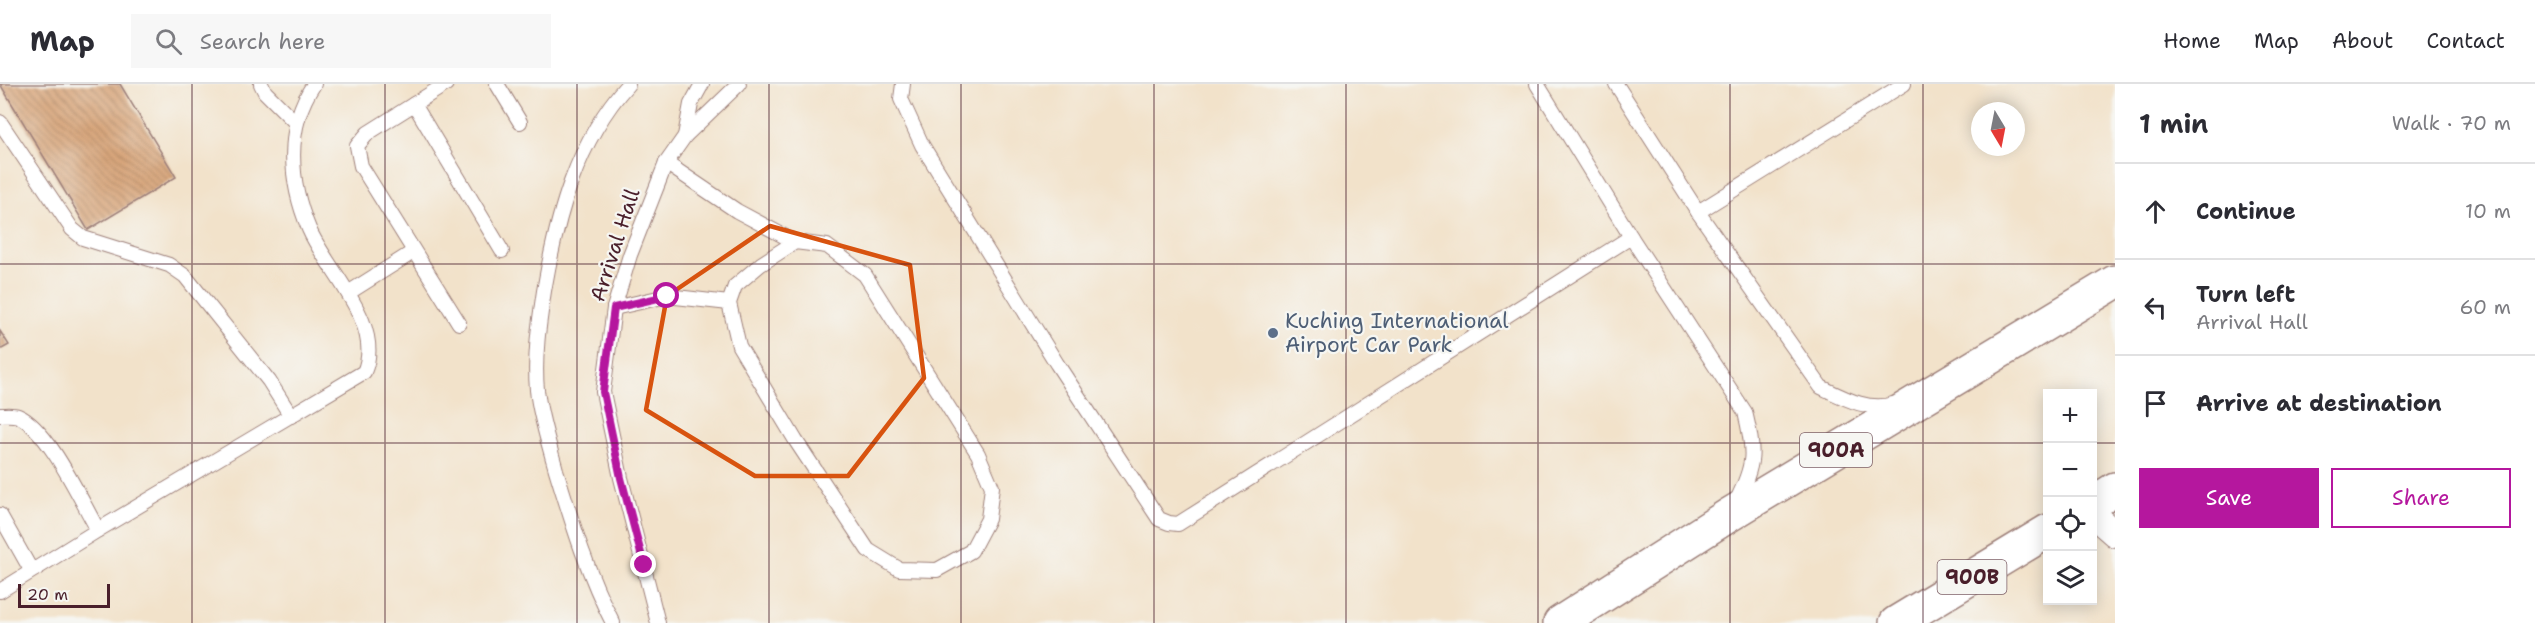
<!DOCTYPE html>
<html lang="en">
<head>
<meta charset="utf-8">
<style>
	body { margin:0; font-family:"Shantell Sans",sans-serif; background:#f7f7f7; color:#2b2b33 }
	.controls { position:absolute; right:18px; bottom:18px; display:grid; overflow:hidden; border-radius:0px; box-shadow:0 3px 15px #0003 }
	.controls button { width:54px; height:54px; display:grid; place-items:center; padding:0; border:0; border-bottom:2px solid #e1e1e2; background:#fff; color:#2b2b33; font:30px sans-serif }
	.compass { position:absolute; left:1971px; top:18px; width:54px; height:54px; border-radius:50%; background:#fff; box-shadow:0 3px 15px #0003; rotate:170deg }
	.scale { position:absolute; left:18px; bottom:15px; width:92px; box-sizing:border-box; padding-left:6px; border:3px solid #4a1f2b; border-top:0; font-size:16px; line-height:21px; white-space:nowrap; color:#4a1f2b; -webkit-text-stroke:4px #f6f6f2; paint-order:stroke }
	.stop { position:absolute; width:18px; height:18px; margin:-14px; border:4px solid #b5179e; border-radius:50%; background:#fff }
	.stop.end { background:#b5179e; border-color:#fff; box-shadow:0 2px 6px #0008 }
	.list { margin:0; padding:0; list-style:none }
	h2 { display:flex; justify-content:space-between; align-items:center; height:78px; margin:0; padding:0 24px; font-size:26px }
	h2 small { font-size:20px; font-weight:400; color:#7c7c81 }
	.list li { display:grid; grid-template-columns:39px 1fr auto; gap:18px; align-items:center; box-sizing:border-box; height:96px; padding:0 24px; border-top:2px solid #e1e1e2 }
	.list b { display:block; font-size:22px; white-space:nowrap }
	.list p { margin:0; font-size:20px; white-space:nowrap; color:#7c7c81 }
	.list em { font-size:20px; font-style:normal; color:#7c7c81 }
	.actions { display:flex; gap:12px; padding:18px 24px }
	.actions a { flex:1; padding:14px 0; border:2px solid #b5179e; border-radius:0px; text-align:center; font-size:21px; color:#b5179e }
	.actions .main { background:#b5179e; color:#fff }
	.icon { flex:none; width:33px; height:33px; fill:none; stroke:currentColor; stroke-width:2; stroke-linecap:round; stroke-linejoin:round }
	.map { position:relative; flex:none; width:2115px; height:539px; overflow:hidden }
	header { display:flex; align-items:center; gap:36px; box-sizing:border-box; height:84px; padding:0 30px; background:#fff; border-bottom:2px solid #e1e1e2 }
	header strong { font-size:28px }
	nav { display:flex; gap:33px; margin-inline-start:auto; font-size:21px }
	.search { width:420px; height:54px; background:#f7f7f7; display:flex; align-items:center; gap:15px; box-sizing:border-box; padding:0 21px; border-radius:0px; color:#7c7c81; font-size:22px }
	main { display:flex }
	aside { flex:1; background:#fff }
	.map>svg:first-child { display:block }
	.building { fill:url(#building-back-hatch) }
	.lines { fill:none; stroke-linecap:round; stroke-linejoin:round }
	.lane-casing { stroke:#9e807a; stroke-width:16 }
	.street-casing { stroke:#9e807a; stroke-width:28 }
	.highway-casing { stroke:#9e807a; stroke-width:36 }
	.lane { stroke:#fff; stroke-width:14 }
	.street { stroke:#fff; stroke-width:26 }
	.highway { stroke:#fff; stroke-width:33 }
	.route { stroke:#b5179e; stroke-width:8 }
	.marked { fill:none; stroke:#d8530f; stroke-width:4.5; stroke-linejoin:round }
	.grid { fill:none; stroke:#4a1f2b; stroke-width:1.5; stroke-opacity:0.55 }
	.service-dot { fill:#5c6f8a; stroke:#f6f6f2; stroke-width:2 }
	.labels { text-anchor:middle; dominant-baseline:central; stroke-width:4.5; stroke-linejoin:round; paint-order:stroke }
	.shield { fill:#f6f6f2; stroke:#7e6067; stroke-width:1.5 }
	.shield-label { font-size:20px; font-weight:bold; fill:#4a1f2b }
	.street-label { font-size:21px; fill:#4a1f2b; stroke:#f6f6f2 }
	.service-label { font-size:21px; fill:#4e5e75; stroke:#f6f6f2; text-anchor:start }
</style>
</head>
<body>
<header>
<strong>Map</strong>
<div class="search"><svg class="icon" aria-label="search" viewBox="0 0 24 24"><circle cx="10" cy="10" r="6"/><path d="M15 15l6 6"/></svg>Search here</div>
<nav><a>Home</a><a>Map</a><a>About</a><a>Contact</a></nav>
</header>
<main>
<div class="map">
<svg width="2115" height="539" viewBox="0 0 2115 539">
	<defs>
		<pattern id="building-back-hatch" width="6" height="6" patternUnits="userSpaceOnUse" patternTransform="scale(1.5)"><rect width="6" height="6" fill="#d8a67b"/><path d="M-1 5l2 2M0 0l6 6M5-1l2 2" fill="none" stroke="#b18765"/></pattern>
	</defs>
	<rect width="100%" height="100%" fill="#f6f6f2"/>
	<filter id="ink" filterUnits="userSpaceOnUse"><feTurbulence type="fractalNoise" baseFrequency=".0167" numOctaves="2"/><feDisplacementMap in="SourceGraphic" scale="12" xChannelSelector="R" yChannelSelector="G"/><feConvolveMatrix kernelMatrix="1 2 1 2 8 2 1 2 1" color-interpolation-filters="sRGB"/></filter>
	<filter id="wash" filterUnits="userSpaceOnUse"><feTurbulence type="fractalNoise" baseFrequency=".008" numOctaves="4" result="noise"/><feDisplacementMap in="SourceGraphic" scale="24" xChannelSelector="R" yChannelSelector="G"/><feGaussianBlur stdDeviation="1.35" result="paint"/><feColorMatrix in="noise" values="0 0 0 0 0 0 0 0 0 0 0 0 0 0 0 0 0 1.4 0 .05"/><feComposite in="paint" operator="in"/></filter>
	<g filter="url(#wash)">
		<rect width="100%" height="100%" fill="#f2e2ca"/>
		<g id="blocks">
			<!-- building -->
			<g class="building">
				<polygon points="0,0 120,0 176,93 88,146"/>
				<polygon points="0,247 9,261 0,266"/>
			</g>
		</g>
	</g>
	<g filter="url(#ink)">
		<use href="#blocks" fill-opacity="0" stroke="#9e807a" stroke-width="1.5"/>
		<g class="lines">
			<defs>
				<g id="lane">
					<polyline points="261,0 265,8 296,39"/>
					<polyline points="446,0 368,49 357,62 361,82 459,239"/>
					<polyline points="497,0 520,38"/>
					<polyline points="903,0 901,15 922,61 1057,280 1159,435 1169,439 1178,440 1631,153"/>
					<path d="M1537,0L1631,153L1745,328C1755,369 1755,380 1736,418"/>
					<path d="M1616,0L1698,128L1821,303C1842,313 1868,328 1893,320"/>
					<polyline points="414,20 502,167"/>
					<polyline points="0,38 72,145 83,154 169,181 185,192 269,297 291,332"/>
					<polyline points="685,52 691,20 702,0"/>
					<polyline points="666,79 737,127 795,158"/>
					<polyline points="1698,128 1904,0"/>
					<polygon points="795,158 827,162 865,191 978,370 992,403 988,435 971,467 937,486 899,485 868,466 796,357 739,262 729,219 735,202 761,180"/>
					<polyline points="348,209 413,168"/>
					<polyline points="614,224 667,212 729,219"/>
					<path d="M0,331C6,331 13,330 18,332C49,345 81,417 98,446"/>
					<polyline points="0,431 31,486"/>
					<path d="M0,507L98,446L364,288C385,240 327,187 309,145C289,98 285,43 314,0"/>
					<path d="M613,539C588,491 572,438 556,386C549,360 540,333 537,306C534,273 539,240 544,207C557,132 576,58 628,0"/>
					<polyline points="658,539 621,394 603,308 614,224 630,171 666,79 685,52 739,0"/>
				</g>
				<polyline id="street" points="2092,430 2115,450"/>
				<g id="highway">
					<polyline points="2092,420 2115,405"/>
					<polyline points="1560,539 1729,431 2115,198"/>
					<polyline points="1896,539 2048,447"/>
				</g>
			</defs>
			<!-- lane casing -->
			<use href="#lane" class="lane-casing"/>
			<!-- street casing -->
			<use href="#street" class="street-casing"/>
			<!-- highway casing -->
			<use href="#highway" class="highway-casing"/>
			<!-- lane -->
			<use href="#lane" class="lane"/>
			<!-- street -->
			<use href="#street" class="street"/>
			<!-- highway -->
			<use href="#highway" class="highway"/>
		</g>
	</g>
	<g class="lines" filter="url(#ink)">
		<!-- route -->
		<polyline class="route" points="644,481 621,394 603,308 614,224 667,212"/>
	</g>
	<!-- marked area -->
	<path class="marked" d="M770,142L910,181L924,294L848,392H755L646,326L667,212Z"/>
	<!-- grid -->
	<path class="grid" d="M192,0V539M385,0V539M577,0V539M769,0V539M961,0V539M1154,0V539M1346,0V539M1538,0V539M1730,0V539M1923,0V539M0,180H2115M0,359H2048M2092,359H2115"/>
	<!-- markers -->
	<circle class="service-dot" cx="1273" cy="249" r="6"/>
	<g class="labels">
		<!-- shield labels -->
		<g class="shield">
			<rect x="1800" y="349" width="72" height="34" rx="4.5"/>
			<rect x="1937.5" y="476" width="69" height="34" rx="4.5"/>
		</g>
		<g class="shield-label">
			<text x="1836" y="366">900A</text>
			<text x="1972" y="493">900B</text>
		</g>
		<!-- street labels -->
		<g class="street-label">
			<text transform="translate(615 161) rotate(-72)">Arrival Hall</text>
		</g>
		<!-- service labels -->
		<g class="service-label">
			<text x="1285" y="237">Kuching International<tspan x="1285" dy="24">Airport Car Park</tspan></text>
		</g>
	</g>
</svg>
<div class="controls">
<button>+</button>
<button>−</button>
<button><svg class="icon" aria-label="locate" viewBox="0 0 24 24"><circle cx="12" cy="12" r="6"/><path d="M12 2v4M12 18v4M2 12h4M18 12h4"/></svg></button>
<button><svg class="icon" aria-label="layers" viewBox="0 0 24 24"><path d="M12 4l9 5-9 5-9-5zM3 14l9 5 9-5"/></svg></button>
</div>
<svg class="compass" viewBox="-18 -18 36 36"><path d="M0-13l5 13h-10z" fill="#e53935"/><path d="M0 13l5-13h-10z" fill="#7c7c81"/></svg>
<div class="scale">20 m</div>
<div class="stop" style="left:667px;top:212px"></div>
<div class="stop end" style="left:644px;top:481px"></div>
</div>
<aside>
<h2>1 min<small>Walk · 70 m</small></h2>
<ul class="list">
<li><svg class="icon" aria-label="ahead" viewBox="0 0 24 24"><path d="M12 20V5M6 11l6-6 6 6"/></svg><div><b>Continue</b></div><em>10 m</em></li>
<li><svg class="icon" aria-label="left" viewBox="0 0 24 24"><path d="M17 20v-9H6M10 6l-5 5 5 5"/></svg><div><b>Turn left</b><p>Arrival Hall</p></div><em>60 m</em></li>
<li><svg class="icon" aria-label="arrive" viewBox="0 0 24 24"><path d="M6 21V4h12l-3 4 3 4H6"/></svg><div><b>Arrive at destination</b></div></li>
</ul>
<div class="actions"><a class="main">Save</a><a>Share</a></div>
</aside>
</main>
</body>
</html>
